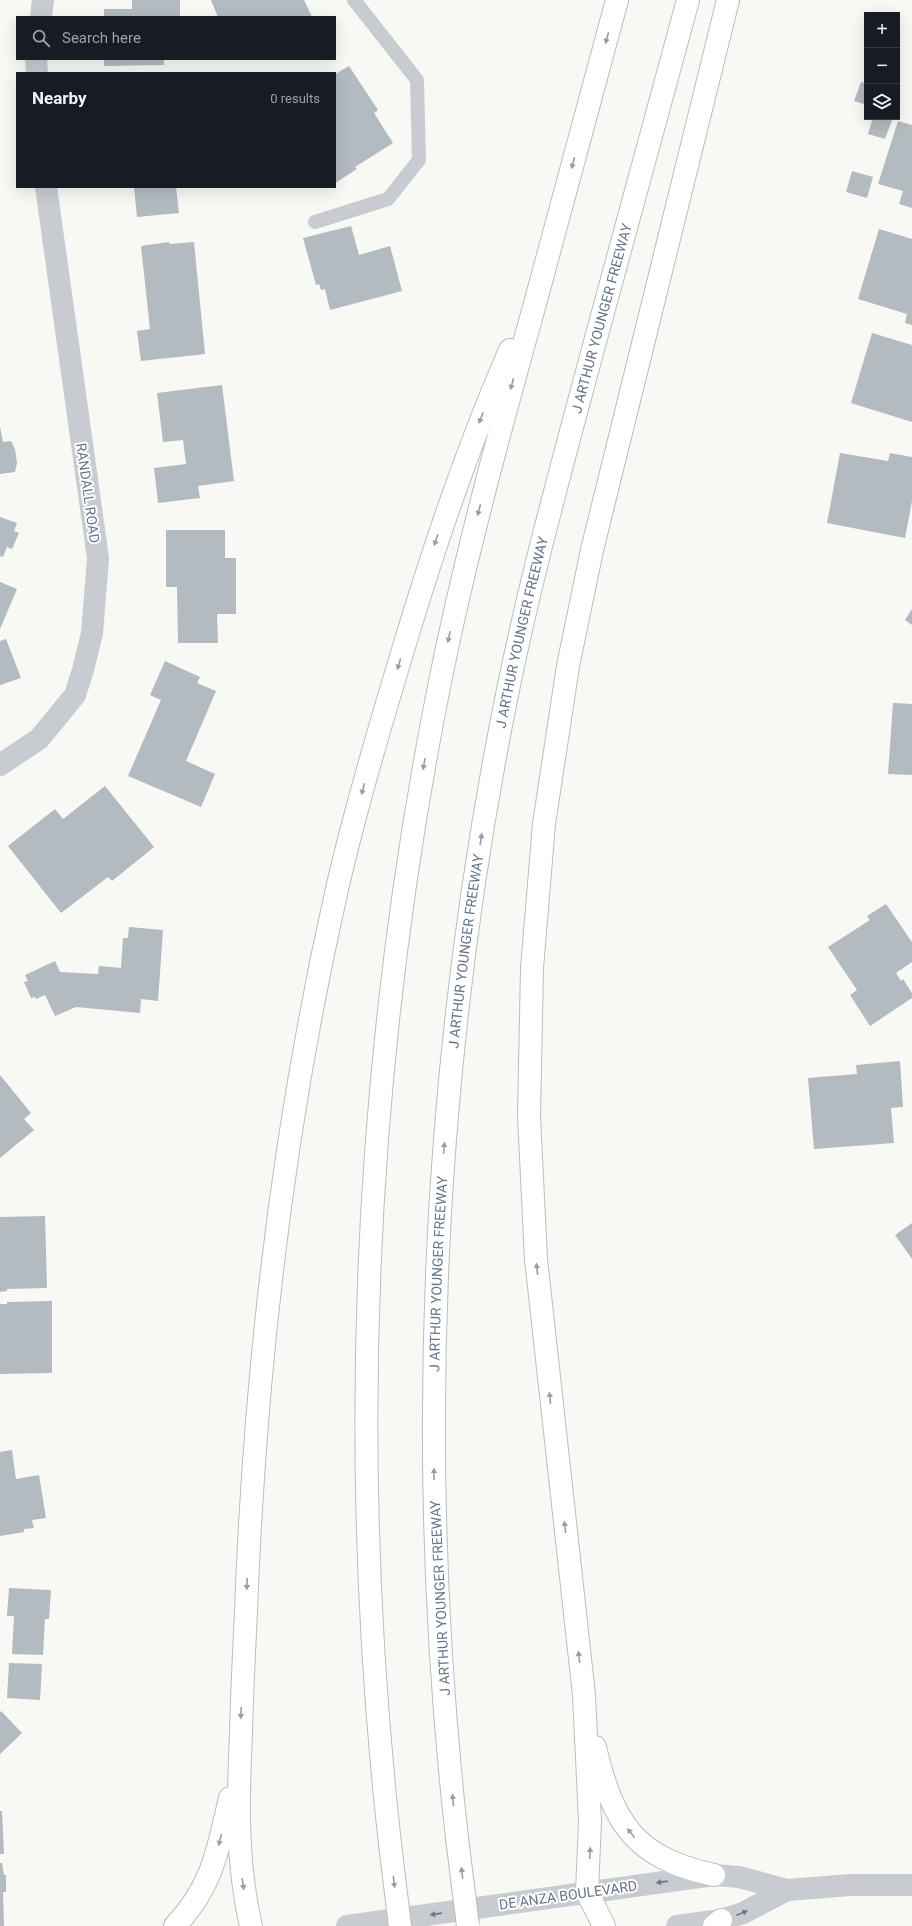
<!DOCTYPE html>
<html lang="en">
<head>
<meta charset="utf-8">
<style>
	body { margin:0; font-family:Roboto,sans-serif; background:#20242c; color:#f1f3f6 }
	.controls { position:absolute; right:12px; top:12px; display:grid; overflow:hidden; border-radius:0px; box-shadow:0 4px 16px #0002 }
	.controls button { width:36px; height:36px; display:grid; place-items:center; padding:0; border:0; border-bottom:1px solid #363941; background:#171b24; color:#f1f3f6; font:20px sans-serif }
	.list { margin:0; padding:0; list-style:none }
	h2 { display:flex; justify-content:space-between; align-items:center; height:52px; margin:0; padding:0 16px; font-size:17px }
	h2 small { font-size:13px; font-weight:400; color:#9ea1a6 }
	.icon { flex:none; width:22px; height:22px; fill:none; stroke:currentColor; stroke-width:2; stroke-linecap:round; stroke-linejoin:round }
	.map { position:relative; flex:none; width:912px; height:1926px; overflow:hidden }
	.search { position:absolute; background:#171b24; box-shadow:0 4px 16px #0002; left:16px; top:16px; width:320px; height:44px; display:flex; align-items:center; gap:10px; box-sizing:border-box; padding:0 14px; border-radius:0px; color:#9ea1a6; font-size:15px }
	.panel { position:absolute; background:#171b24; box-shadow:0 4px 16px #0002; left:16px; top:72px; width:320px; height:116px; border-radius:0px }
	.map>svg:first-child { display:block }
	.building { fill:#b3bac0 }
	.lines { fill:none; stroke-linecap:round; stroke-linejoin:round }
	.motorway-casing { stroke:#babdc1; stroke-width:24 }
	.service { stroke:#c8cbcf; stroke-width:14 }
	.minor { stroke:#c8cbcf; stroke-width:22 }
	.tertiary { stroke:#c8cbcf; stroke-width:22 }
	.motorway { stroke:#fff; stroke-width:22 }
	.motorway-bridge-casing { stroke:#babdc1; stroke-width:24; stroke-linecap:butt }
	.motorway-bridge { stroke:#fff; stroke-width:22 }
	.oneway { fill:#939eac }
	.oneway2 { fill:#6a798c }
	.labels { text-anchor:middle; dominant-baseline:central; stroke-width:4; stroke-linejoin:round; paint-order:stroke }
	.street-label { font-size:14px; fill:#657589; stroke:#fff }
</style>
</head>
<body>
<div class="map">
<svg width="912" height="1926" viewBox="0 0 912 1926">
	<rect width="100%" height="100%" fill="#f8f8f5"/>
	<!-- building -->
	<g class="building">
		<polygon points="132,0 180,0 180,17 104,17 104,9 132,9"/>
		<polygon points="211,0 304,0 312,17 218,17"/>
		<polygon points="104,59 164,59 164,65 104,66"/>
		<polygon points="349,66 378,110 374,113 393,143 355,167 357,169 335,183 335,74"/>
		<polygon points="861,82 867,84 867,105 854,101"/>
		<polygon points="873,117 881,117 892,120 885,139 868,134"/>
		<polygon points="898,121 912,125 912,208 899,204 903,191 878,184"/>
		<polygon points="852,171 873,177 867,198 846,192"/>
		<polygon points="134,187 176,187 179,213 137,217"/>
		<polygon points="351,226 359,255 390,246 402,291 330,310 325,289 321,290 319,284 316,285 303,238"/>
		<polygon points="879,229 912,239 912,325 905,323 907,314 858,299"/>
		<polygon points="169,242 170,244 194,242 205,354 141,361 137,331 150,329 141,246"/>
		<polygon points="872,333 912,345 912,422 851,403"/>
		<polygon points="222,385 234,481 198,486 200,498 158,503 154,468 186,464 183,440 163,442 157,393"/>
		<polygon points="0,427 3,442 11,441 15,449 17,463 15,472 0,474"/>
		<polygon points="840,453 888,461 890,453 912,457 912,501 905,538 827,523"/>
		<polygon points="0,517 17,523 14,531 19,533 12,549 7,547 3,557 0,556"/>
		<polygon points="166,530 225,530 225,558 236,558 236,614 217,614 218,643 178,643 177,587 166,587"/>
		<polygon points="0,582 17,589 0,629"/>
		<polygon points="912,609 912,625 905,620"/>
		<polygon points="6,639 21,678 0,685 0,641"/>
		<polygon points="165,661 200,677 197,683 216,691 186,761 215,774 201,807 128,776 161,700 150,695"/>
		<polygon points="893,703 912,704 912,775 888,774"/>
		<polygon points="105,786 154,847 112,881 108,877 61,913 8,846 55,809 63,819"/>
		<polygon points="886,904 912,942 912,962 896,973 901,981 903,979 912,993 912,998 870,1026 850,995 857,990 828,947 870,920 867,916"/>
		<polygon points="129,927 163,930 158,1001 141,999 140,1013 76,1007 55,1016 45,995 36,999 35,997 31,998 24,982 28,981 25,975 55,961 60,972 98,974 99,966 121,968 123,938 128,938"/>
		<polygon points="900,1061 903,1107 891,1108 894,1143 814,1149 808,1078 857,1074 856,1065"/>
		<polygon points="0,1075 31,1113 24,1119 34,1130 0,1158"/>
		<polygon points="45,1216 47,1288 7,1289 7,1291 0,1292 0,1217"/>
		<polygon points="912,1223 912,1259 895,1235"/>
		<polygon points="52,1301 52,1373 0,1374 0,1304 7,1304 7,1302"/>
		<polygon points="12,1450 16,1479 39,1475 46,1518 32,1520 34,1528 24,1529 24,1532 0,1536 0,1452"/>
		<polygon points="9,1588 51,1590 49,1619 45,1619 43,1655 12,1654 14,1616 7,1616"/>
		<polygon points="9,1663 42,1664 40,1700 7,1698"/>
		<polygon points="1,1711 22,1733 0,1754 0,1712"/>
		<polygon points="0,1811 2,1811 4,1854 0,1854"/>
		<polygon points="0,1863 2,1863 4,1875 6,1875 6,1892 3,1892 4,1926 0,1926"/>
	</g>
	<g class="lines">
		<defs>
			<g id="motorway">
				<path d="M595,1747C613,1824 635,1858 714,1875"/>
				<path id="s1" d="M457,1838C414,1456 431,1067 508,690C531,577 562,465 592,353C624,235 656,118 688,0"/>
				<path d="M390,1844C347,1459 363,1072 438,692C464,560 500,430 536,300C563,200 590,100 617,0"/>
				<path d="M175,1926C213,1886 218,1849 230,1798"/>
				<path d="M251,1926C236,1862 238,1798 241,1733C242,1692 244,1652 246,1611C255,1368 283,1127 337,889C354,815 375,743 397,670C430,559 464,456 510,350"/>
				<polyline points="604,1926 587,1892 590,1821 584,1695 536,1259 529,1116 532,968 544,824 568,666 592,550 728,0"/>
				<polyline points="714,1926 721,1920"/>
			</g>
		</defs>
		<!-- motorway casing -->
		<use href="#motorway" class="motorway-casing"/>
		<!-- service -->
		<polyline class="service" points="315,222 388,199 419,160 417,80 354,0"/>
		<!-- minor -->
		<g class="minor">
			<polyline points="41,17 43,0"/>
			<polyline points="36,59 37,73"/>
			<polyline points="0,765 39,739 75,695 83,670 92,633 98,558 46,187"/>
		</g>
		<!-- tertiary -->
		<g class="tertiary">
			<polyline points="347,1926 714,1875 739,1877 787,1890 851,1885 912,1885"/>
			<polyline points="677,1926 721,1920 743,1913 787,1890"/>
		</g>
		<!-- motorway -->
		<use href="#motorway" class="motorway"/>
		<defs>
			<g id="motorway-bridge">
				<polyline points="457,1838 468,1926"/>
				<polyline points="390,1844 400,1926"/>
			</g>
		</defs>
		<!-- motorway-bridge casing -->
		<use href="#motorway-bridge" class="motorway-bridge-casing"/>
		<!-- motorway-bridge -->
		<use href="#motorway-bridge" class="motorway-bridge"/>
	</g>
	<!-- one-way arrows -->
	<defs><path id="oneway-solid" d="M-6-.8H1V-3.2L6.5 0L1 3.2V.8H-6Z"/></defs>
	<g class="oneway">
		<use href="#oneway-solid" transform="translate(607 38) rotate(105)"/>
		<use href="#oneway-solid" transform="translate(573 163) rotate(105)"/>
		<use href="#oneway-solid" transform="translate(512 384) rotate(105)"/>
		<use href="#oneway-solid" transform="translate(481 418) rotate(111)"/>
		<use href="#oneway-solid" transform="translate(479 510) rotate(104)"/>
		<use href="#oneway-solid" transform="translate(436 540) rotate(108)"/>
		<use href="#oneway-solid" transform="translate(449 637) rotate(102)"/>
		<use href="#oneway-solid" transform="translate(399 664) rotate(106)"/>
		<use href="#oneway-solid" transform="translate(424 764) rotate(100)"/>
		<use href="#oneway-solid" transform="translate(363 789) rotate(105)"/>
		<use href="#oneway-solid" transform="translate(481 839) rotate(-81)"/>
		<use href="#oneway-solid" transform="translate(444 1148) rotate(-85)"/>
		<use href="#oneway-solid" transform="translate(537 1269) rotate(-96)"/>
		<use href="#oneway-solid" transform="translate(550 1398) rotate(-96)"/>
		<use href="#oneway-solid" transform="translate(434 1474) rotate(-91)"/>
		<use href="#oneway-solid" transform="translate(565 1527) rotate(-96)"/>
		<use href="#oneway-solid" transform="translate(247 1584) rotate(92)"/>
		<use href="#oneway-solid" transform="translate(579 1657) rotate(-97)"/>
		<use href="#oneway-solid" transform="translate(241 1713) rotate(92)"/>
		<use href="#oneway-solid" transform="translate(453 1800) rotate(-95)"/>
		<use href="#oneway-solid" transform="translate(631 1833) rotate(-128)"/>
		<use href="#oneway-solid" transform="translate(220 1840) rotate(104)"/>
		<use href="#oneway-solid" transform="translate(590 1853) rotate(-88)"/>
		<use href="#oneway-solid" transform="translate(462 1873) rotate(-97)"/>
		<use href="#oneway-solid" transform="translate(394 1882) rotate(83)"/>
		<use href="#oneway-solid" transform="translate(243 1884) rotate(81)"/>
	</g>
	<g class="oneway2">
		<use href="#oneway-solid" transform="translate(662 1882) rotate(172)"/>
		<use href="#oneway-solid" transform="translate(742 1913) rotate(-22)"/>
		<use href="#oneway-solid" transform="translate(436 1914) rotate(172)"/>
	</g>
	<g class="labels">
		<!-- street labels -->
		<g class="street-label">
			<text stroke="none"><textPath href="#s1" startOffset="1537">J ARTHUR YOUNGER FREEWAY</textPath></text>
			<text transform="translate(88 493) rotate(82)">RANDALL ROAD</text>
			<text stroke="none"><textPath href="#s1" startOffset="1213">J ARTHUR YOUNGER FREEWAY</textPath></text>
			<text stroke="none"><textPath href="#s1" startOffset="889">J ARTHUR YOUNGER FREEWAY</textPath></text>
			<text stroke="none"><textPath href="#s1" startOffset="565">J ARTHUR YOUNGER FREEWAY</textPath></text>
			<text transform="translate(440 1598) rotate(-93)">J ARTHUR YOUNGER FREEWAY</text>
			<text transform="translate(568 1895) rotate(-8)">DE ANZA BOULEVARD</text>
		</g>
	</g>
</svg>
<div class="controls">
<button>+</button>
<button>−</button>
<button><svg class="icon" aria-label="layers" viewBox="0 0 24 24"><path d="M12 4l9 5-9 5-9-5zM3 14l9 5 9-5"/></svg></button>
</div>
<div class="search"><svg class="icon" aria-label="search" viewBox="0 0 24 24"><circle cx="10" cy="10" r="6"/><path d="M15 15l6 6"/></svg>Search here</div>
<section class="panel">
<h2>Nearby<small>0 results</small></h2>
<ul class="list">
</ul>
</section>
</div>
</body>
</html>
